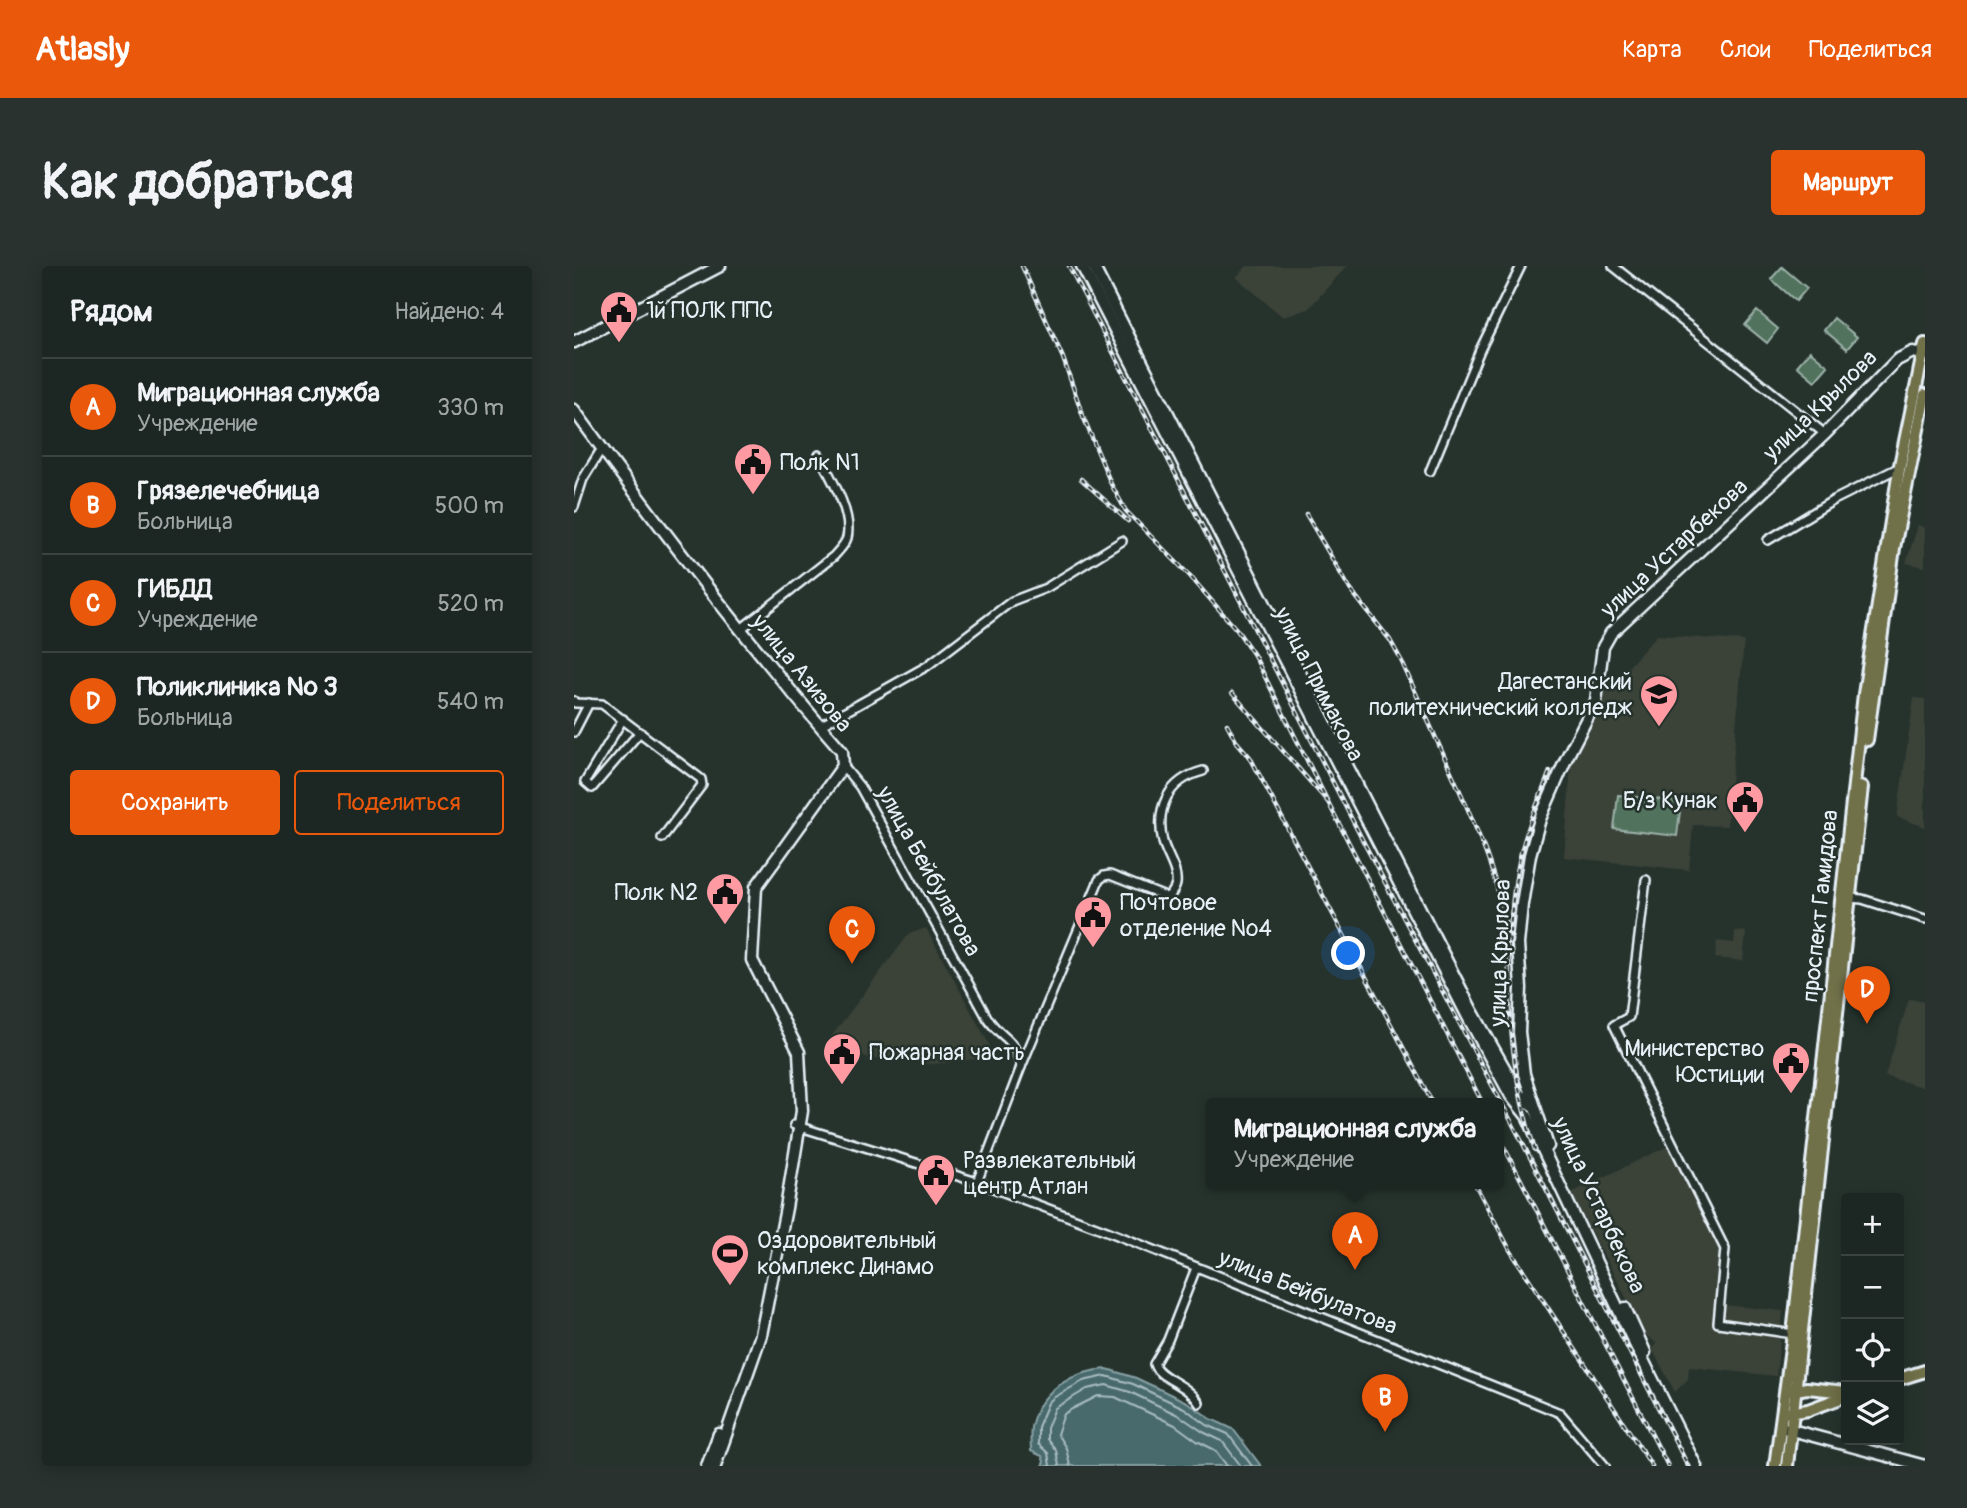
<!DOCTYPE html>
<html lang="ru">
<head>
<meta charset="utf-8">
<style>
	body { margin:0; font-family:Pangolin,sans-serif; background:#29322f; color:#f1f3f6 }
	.controls { position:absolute; right:21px; bottom:21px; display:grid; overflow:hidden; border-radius:7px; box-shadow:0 4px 18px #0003 }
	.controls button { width:63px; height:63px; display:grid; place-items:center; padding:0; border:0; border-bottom:2px solid #3a4340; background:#1c2622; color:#f1f3f6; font:35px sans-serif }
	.you { position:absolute; left:775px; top:688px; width:24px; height:24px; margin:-18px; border:5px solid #fff; border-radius:50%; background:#1a73e8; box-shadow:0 0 0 10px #1a73e833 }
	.badge { display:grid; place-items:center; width:46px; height:46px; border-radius:50%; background:#ea580c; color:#fff; font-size:23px; font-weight:700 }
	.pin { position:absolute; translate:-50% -58px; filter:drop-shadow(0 2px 4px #0008) }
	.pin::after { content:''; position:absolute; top:37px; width:24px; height:21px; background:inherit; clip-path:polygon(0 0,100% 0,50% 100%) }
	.popup { position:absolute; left:632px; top:832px; width:298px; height:91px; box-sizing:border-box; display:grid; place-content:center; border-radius:7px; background:#1c2622; filter:drop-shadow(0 2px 5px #0005); font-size:23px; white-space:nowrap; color:#a0a5a5 }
	.popup b { font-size:26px; color:#f1f3f6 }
	.popup::after { content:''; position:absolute; left:50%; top:100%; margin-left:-14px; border:14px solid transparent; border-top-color:#1c2622 }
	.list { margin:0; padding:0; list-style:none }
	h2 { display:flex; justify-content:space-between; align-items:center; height:91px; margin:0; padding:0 28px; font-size:30px }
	h2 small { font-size:23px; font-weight:400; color:#a0a5a5 }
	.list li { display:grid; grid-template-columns:46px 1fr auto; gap:21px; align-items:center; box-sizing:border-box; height:98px; padding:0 28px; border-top:2px solid #3a4340 }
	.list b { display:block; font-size:26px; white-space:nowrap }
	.list p { margin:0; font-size:23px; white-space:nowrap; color:#a0a5a5 }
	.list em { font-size:23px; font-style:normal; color:#a0a5a5 }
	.actions { display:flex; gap:14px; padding:21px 28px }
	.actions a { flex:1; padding:16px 0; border:2px solid #ea580c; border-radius:7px; text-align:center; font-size:24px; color:#ea580c }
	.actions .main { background:#ea580c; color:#fff }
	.icon { flex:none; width:38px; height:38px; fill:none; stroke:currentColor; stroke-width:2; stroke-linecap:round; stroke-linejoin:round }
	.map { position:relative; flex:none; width:1351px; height:1200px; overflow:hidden; border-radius:7px }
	header { display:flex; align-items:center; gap:42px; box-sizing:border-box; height:98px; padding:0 35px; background:#ea580c; color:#fff }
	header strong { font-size:33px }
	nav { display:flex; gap:38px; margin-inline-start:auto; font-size:24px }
	.intro { display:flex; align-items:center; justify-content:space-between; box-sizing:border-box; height:168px; padding:0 42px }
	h1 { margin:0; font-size:49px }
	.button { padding:18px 32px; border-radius:7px; background:#ea580c; color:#fff; font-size:24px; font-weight:700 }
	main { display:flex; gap:42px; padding:0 42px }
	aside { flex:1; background:#1c2622; border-radius:7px; box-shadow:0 4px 18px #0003 }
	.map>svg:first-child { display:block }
	.built { fill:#3b4239 }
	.green { fill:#51725c; stroke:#9cb2aa; stroke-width:2 }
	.water { fill:#486b6d; stroke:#88a1a5; stroke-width:2 }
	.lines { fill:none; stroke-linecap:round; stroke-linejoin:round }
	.shore { stroke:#a8bbc0; stroke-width:2 }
	.street-casing { stroke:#e8f1f8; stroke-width:12 }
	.secondary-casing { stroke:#e8f1f8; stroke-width:15 }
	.primary-casing { stroke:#e8f1f8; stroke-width:16 }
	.street { stroke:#26332d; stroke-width:7 }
	.secondary { stroke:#26332d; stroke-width:10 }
	.primary { stroke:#70704a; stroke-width:10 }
	.rail-casing { stroke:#e8f1f8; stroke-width:4.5 }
	.rail { stroke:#26332d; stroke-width:2; stroke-dasharray:5; stroke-linecap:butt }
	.labels { text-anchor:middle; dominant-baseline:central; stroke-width:5; stroke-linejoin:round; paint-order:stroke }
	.poi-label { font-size:23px; fill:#e8f1f8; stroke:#26332d; text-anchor:start }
	.street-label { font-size:23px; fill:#e8f1f8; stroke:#26332d }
</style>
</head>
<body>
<header>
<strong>Atlasly</strong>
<nav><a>Карта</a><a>Слои</a><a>Поделиться</a></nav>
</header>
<div class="intro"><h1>Как добраться</h1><a class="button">Маршрут</a></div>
<main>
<aside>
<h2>Рядом<small>Найдено: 4</small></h2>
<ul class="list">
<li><span class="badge">A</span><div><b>Миграционная служба</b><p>Учреждение</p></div><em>330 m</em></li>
<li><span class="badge">B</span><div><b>Грязелечебница</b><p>Больница</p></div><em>500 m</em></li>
<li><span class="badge">C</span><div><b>ГИБДД</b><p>Учреждение</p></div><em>520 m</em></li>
<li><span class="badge">D</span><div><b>Поликлиника № 3</b><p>Больница</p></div><em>540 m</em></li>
</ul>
<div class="actions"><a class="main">Сохранить</a><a>Поделиться</a></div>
</aside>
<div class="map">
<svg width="1351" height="1200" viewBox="0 0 1351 1200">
	<rect width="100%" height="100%" fill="#26332d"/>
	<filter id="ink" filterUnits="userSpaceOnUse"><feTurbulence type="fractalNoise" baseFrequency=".0143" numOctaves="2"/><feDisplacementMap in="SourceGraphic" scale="14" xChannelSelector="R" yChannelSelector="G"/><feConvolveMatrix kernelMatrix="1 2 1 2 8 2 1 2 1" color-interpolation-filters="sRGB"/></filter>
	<g filter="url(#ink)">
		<!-- built -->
		<g class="built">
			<polygon points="673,0 773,0 734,43 709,51 662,11"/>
			<polygon points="1344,259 1351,262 1351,301 1332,297"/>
			<polygon points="1083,369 1170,375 1153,560 1119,559 1115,604 990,591 998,487 1022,437"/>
			<polygon points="1340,432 1351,433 1351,561 1323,551"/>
			<polygon points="352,662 416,780 402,793 359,798 294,792 257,771 335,668"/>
			<polygon points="1161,665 1172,666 1169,695 1141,692 1143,675 1160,677"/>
			<polygon points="1335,733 1351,736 1351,822 1311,810"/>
			<polygon points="1094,880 1149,985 1140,1038 1209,1045 1202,1110 1115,1101 1114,1113 1101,1126 1078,1083 1083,1078 1072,1069 997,927"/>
		</g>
		<!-- green -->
		<g class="green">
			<polygon points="1208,1 1233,22 1222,35 1197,13"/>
			<polygon points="1183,45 1204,63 1193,77 1171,59"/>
			<polygon points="1260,52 1283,71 1273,83 1250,64"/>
			<polygon points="1236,85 1254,100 1241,115 1223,100"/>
			<polygon points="1044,529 1107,536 1103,570 1040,563"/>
		</g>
		<!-- water -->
		<path class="water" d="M533,1103L562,1112L613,1136L637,1153L659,1163L687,1200H468L470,1196L468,1190L457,1185C457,1176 455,1166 458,1157C467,1124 499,1105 533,1103Z"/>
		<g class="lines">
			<!-- shore -->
			<g class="shore">
				<polyline points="476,1200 474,1187 464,1178 464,1161 474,1137 479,1132 509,1115 532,1110 559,1118 610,1142 633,1159 654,1168 678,1200"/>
				<polyline points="485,1200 482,1184 473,1173 473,1162 481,1142 513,1123 532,1119 556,1126 606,1150 629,1166 648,1175 667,1200"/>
				<polyline points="496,1200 492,1182 483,1168 490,1148 498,1143 524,1130 541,1131 601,1159 623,1175 641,1184 653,1200"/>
			</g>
			<defs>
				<g id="street">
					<polyline points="1039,0 1251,168"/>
					<polyline points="856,205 906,84 947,0"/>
					<polyline points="0,241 9,213 25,187"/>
					<polyline points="1194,274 1260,234 1326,201"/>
					<path d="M167,363L260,290C264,285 271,279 273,272C279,247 256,210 245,189"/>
					<polyline points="0,435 1,437 28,438 127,513 128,519 88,572"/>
					<polyline points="49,453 11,516 18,522 66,466"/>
					<polyline points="246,460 353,400 438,335 472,322 548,275"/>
					<polyline points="0,466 15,437"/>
					<path d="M269,500L286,521L414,753C429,775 440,769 447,801"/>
					<polyline points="1072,614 1055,751 1040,759 1151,983 1144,1057 1219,1068"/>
					<polyline points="1275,632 1288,633 1351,653"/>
					<polyline points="220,859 403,916 533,965 986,1147 1031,1200"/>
					<path d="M403,916L447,801L525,614L530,610L536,609L594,632C598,627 601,624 602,618C604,604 593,590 589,576C581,542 594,514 629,505"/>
					<path d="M622,1002L594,1074L580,1098C584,1112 614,1118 625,1137"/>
				</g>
				<g id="secondary">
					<polyline points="508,0 893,749 937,830 953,850 1057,1070 1122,1200"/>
					<polyline points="519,0 897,743 945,828 958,839"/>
					<polyline points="0,76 146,0"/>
					<path d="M0,144C85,261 173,376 268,485L269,500L182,621L178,694L225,786L228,845L212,942L187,1069L141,1200"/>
					<polyline points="974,880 950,808 945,766 947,722 944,678 948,638 956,589 966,553 993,491 1022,435 1029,381 1037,367 1251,168 1323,94 1339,86 1351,89"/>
					<polyline points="1051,1042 1071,1086"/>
					<polyline points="1210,1162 1351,1200"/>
					<polyline points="133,1200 145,1168"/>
				</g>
				<g id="primary">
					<polyline points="1293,474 1320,282 1351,129"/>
					<polyline points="1325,1113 1351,1105"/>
					<polyline points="1216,1125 1233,1122 1272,1126"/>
					<polyline points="1215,1147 1234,1144 1272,1130"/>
					<polyline points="1201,1200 1219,1068 1290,428 1325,204 1351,78"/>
					<polyline points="1213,1200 1288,521"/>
				</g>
			</defs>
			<!-- street casing -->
			<use href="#street" class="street-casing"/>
			<!-- secondary casing -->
			<use href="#secondary" class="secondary-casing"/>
			<!-- primary casing -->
			<use href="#primary" class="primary-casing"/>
			<!-- street -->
			<use href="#street" class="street"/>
			<!-- secondary -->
			<use href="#secondary" class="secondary"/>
			<!-- primary -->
			<use href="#primary" class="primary"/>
			<defs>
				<g id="rail">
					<polyline points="448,0 489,92 509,150 537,218 552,245 616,310 663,364 680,389 754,536"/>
					<polyline points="495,0 789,575 945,870 1114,1200"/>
					<polyline points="507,213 554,255"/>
					<path d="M732,248L776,323L816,374L827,394C845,434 862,473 880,512C906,569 930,624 935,686"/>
					<polyline points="658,427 754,536 909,838"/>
					<polyline points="653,458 662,475 676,491 859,838"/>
					<polyline points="924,869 1094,1200"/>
					<path d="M961,884C932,799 927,679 946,591C952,562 966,533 976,505"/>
					<polyline points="901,918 936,984 1078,1200"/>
				</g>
			</defs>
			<!-- rail casing -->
			<use href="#rail" class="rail-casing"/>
			<!-- rail -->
			<use href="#rail" class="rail"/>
		</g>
	</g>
	<!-- icons -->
	<defs>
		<symbol id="civic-pin" viewBox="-11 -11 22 30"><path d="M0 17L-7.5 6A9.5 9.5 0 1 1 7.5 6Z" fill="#ff9aa2" stroke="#26332d"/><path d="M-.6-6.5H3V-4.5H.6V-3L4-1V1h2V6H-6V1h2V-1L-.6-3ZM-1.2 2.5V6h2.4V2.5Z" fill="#111"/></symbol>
		<symbol id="university-pin" viewBox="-11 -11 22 30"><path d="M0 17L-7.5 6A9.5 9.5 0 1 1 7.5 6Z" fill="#ff9aa2" stroke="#26332d"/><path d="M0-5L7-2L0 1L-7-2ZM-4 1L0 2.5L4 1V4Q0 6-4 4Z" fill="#111"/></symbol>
		<symbol id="stadium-pin" viewBox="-11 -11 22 30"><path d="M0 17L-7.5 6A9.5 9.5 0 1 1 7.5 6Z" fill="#ff9aa2" stroke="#26332d"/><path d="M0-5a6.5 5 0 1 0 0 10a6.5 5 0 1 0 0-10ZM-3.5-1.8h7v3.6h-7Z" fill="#111"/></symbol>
	</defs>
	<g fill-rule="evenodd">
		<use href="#civic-pin" x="23" y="22" width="44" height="60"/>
		<use href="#civic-pin" x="157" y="174" width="44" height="60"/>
		<use href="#university-pin" x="1063" y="406" width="44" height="60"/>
		<use href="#civic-pin" x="1149" y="512" width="44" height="60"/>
		<use href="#civic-pin" x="129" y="604" width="44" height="60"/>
		<use href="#civic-pin" x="497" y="627" width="44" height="60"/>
		<use href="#civic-pin" x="246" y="764" width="44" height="60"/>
		<use href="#civic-pin" x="1195" y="773" width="44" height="60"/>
		<use href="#civic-pin" x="340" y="885" width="44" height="60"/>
		<use href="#stadium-pin" x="134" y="965" width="44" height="60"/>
	</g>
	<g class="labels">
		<!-- poi labels -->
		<g class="poi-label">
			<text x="72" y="44">1й ПОЛК ППС</text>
			<text x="206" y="196">Полк N1</text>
			<text x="1058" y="415" text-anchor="end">Дагестанский<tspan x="1058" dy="26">политехнический колледж</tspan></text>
			<text x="1144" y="534" text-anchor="end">Б/з Кунак</text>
			<text x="124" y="626" text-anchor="end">Полк N2</text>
			<text x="546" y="636">Почтовое<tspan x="546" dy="26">отделение №4</tspan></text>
			<text x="1190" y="782" text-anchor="end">Министерство<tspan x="1190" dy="26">Юстиции</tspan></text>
			<text x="295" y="786">Пожарная часть</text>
			<text x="389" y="894">Развлекательный<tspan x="389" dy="26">центр Атлан</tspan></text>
			<text x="183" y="974">Оздоровительный<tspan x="183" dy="26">комплекс Динамо</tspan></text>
		</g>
		<!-- street labels -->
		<g class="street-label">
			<text transform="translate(1246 139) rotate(-44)">улица Крылова</text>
			<text transform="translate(1100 282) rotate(-43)">улица Устарбекова</text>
			<text transform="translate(228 407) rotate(51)">улица Азизова</text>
			<text transform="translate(745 418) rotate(63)">улица Примакова</text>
			<text transform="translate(355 605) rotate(61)">улица Бейбулатова</text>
			<text transform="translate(1246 640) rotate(-84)">проспект Гамидова</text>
			<text transform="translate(926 687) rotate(-88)">улица Крылова</text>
			<text transform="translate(1025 939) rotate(65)">улица Устарбекова</text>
			<text transform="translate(734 1026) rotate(22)">улица Бейбулатова</text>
		</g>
	</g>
</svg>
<div class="controls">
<button>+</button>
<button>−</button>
<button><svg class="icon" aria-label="locate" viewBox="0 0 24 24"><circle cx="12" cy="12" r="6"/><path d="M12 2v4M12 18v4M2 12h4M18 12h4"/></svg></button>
<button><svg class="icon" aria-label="layers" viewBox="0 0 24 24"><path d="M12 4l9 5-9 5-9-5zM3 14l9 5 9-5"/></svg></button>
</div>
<div class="you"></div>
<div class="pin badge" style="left:781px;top:1004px">A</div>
<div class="popup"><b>Миграционная служба</b>Учреждение</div>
<div class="pin badge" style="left:811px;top:1166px">B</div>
<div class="pin badge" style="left:278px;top:698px">C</div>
<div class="pin badge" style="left:1293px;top:758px">D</div>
</div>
</main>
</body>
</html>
